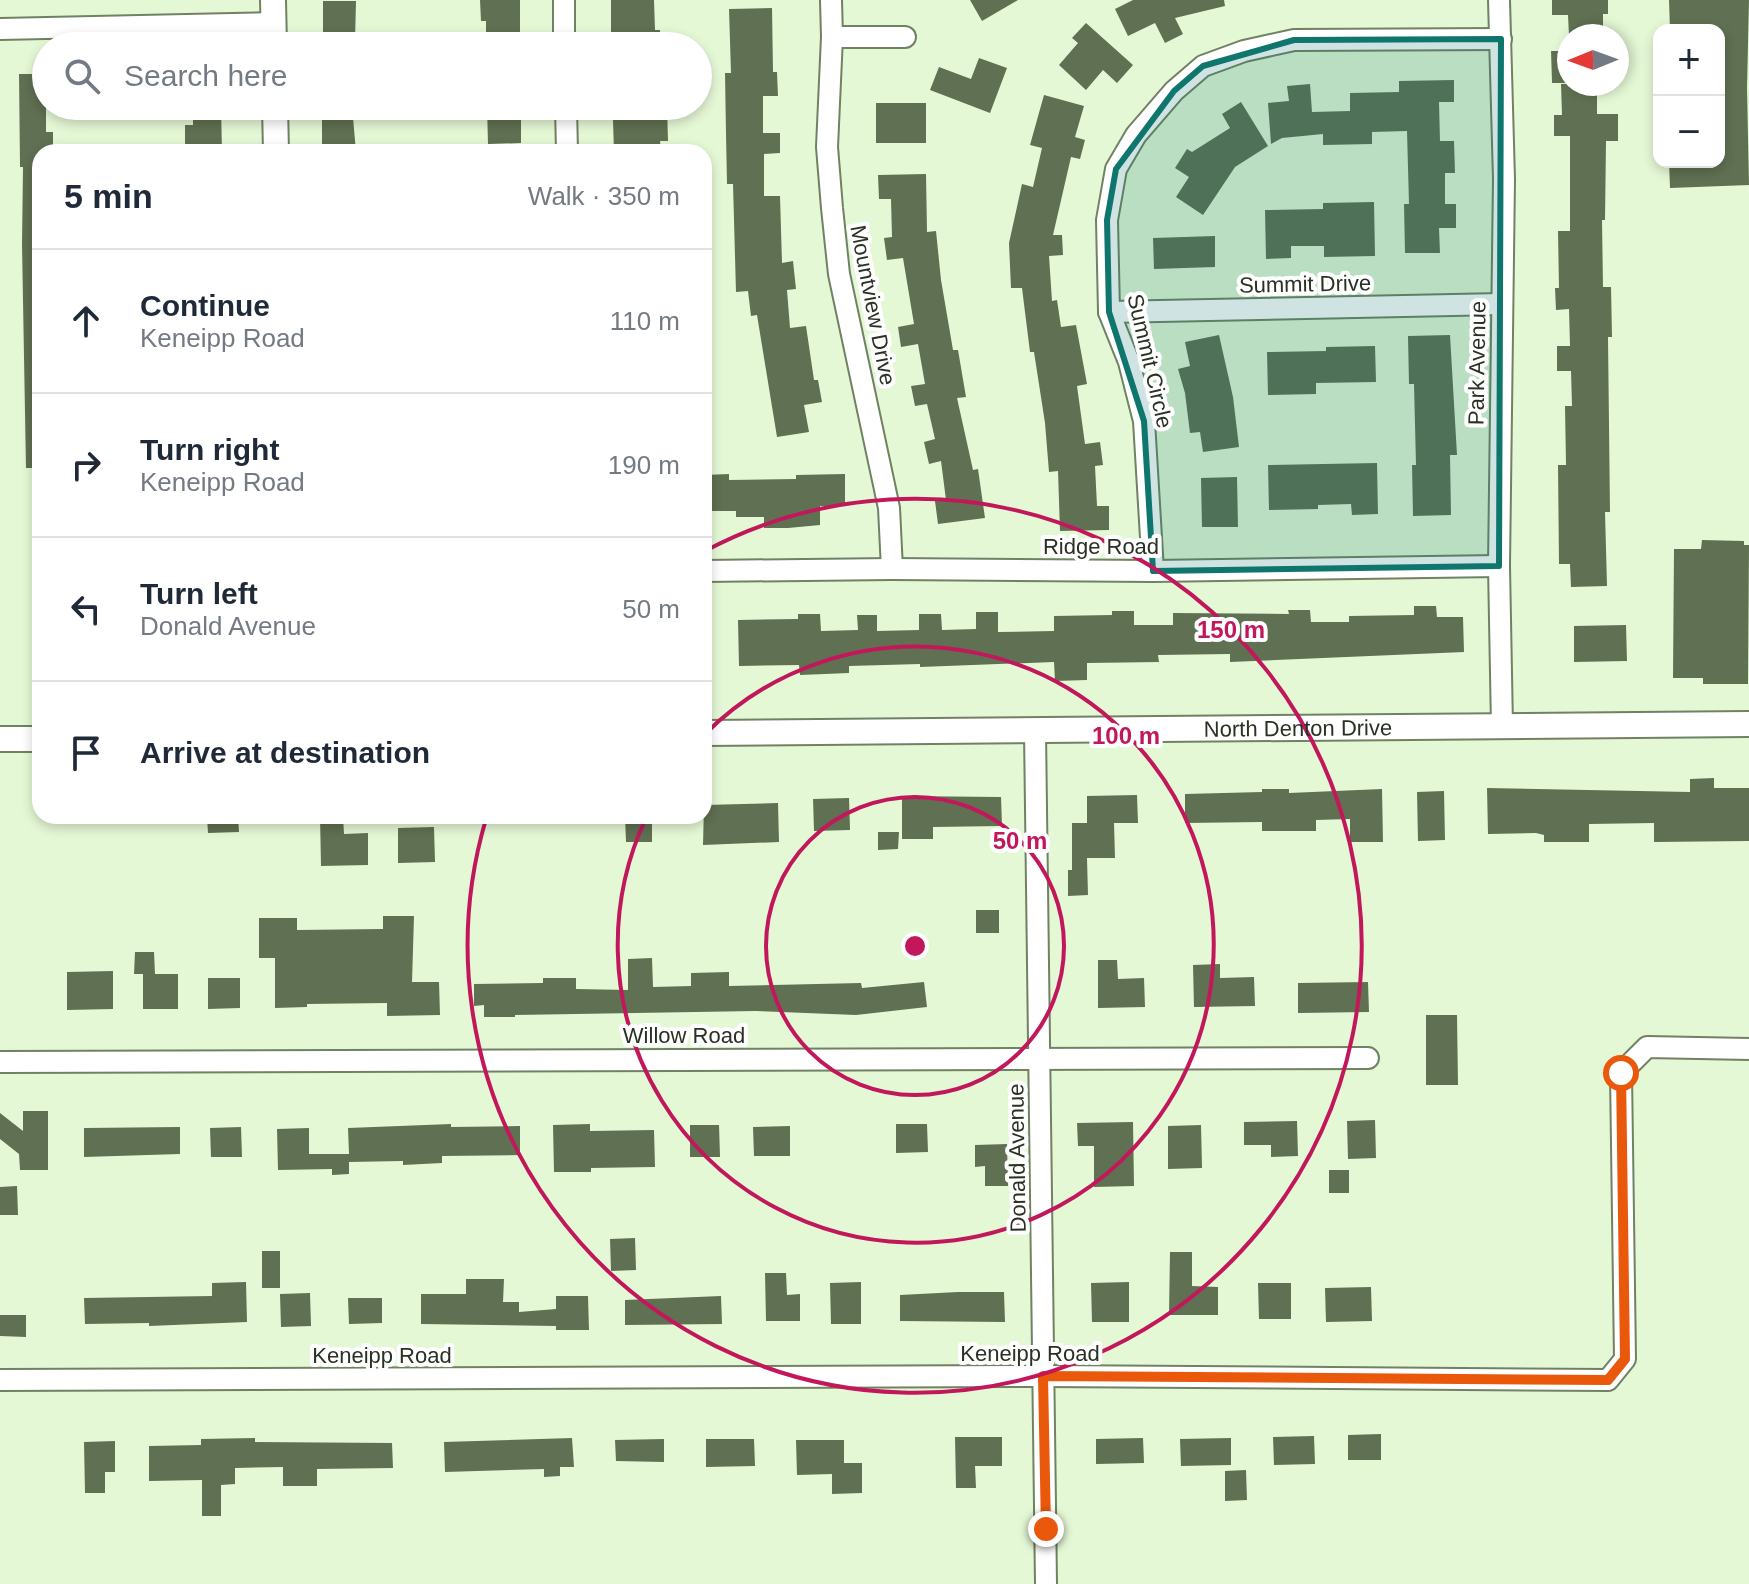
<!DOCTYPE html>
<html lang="en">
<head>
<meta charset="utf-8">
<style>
	body { margin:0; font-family:Helvetica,sans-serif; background:#f2f2f3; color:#1f2937 }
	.controls { position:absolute; right:24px; top:24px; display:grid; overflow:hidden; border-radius:16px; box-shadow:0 4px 12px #0003 }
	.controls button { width:72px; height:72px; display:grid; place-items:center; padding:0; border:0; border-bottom:2px solid #e0e1e3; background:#fff; color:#1f2937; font:40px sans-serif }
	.compass { position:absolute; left:1557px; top:24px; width:72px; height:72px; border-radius:50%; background:#fff; box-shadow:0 4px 12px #0003; rotate:269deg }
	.stop { position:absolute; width:24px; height:24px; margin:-18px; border:6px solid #ea580c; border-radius:50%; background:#fff }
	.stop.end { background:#ea580c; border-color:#fff; box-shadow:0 2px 8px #0008 }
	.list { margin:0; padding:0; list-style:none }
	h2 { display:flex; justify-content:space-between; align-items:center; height:104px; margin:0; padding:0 32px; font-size:34px }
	h2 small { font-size:26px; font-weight:400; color:#747a83 }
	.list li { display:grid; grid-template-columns:52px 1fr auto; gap:24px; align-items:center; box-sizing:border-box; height:144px; padding:0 32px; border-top:2px solid #e0e1e3 }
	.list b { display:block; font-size:30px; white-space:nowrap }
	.list p { margin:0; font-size:26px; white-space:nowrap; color:#747a83 }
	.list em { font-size:26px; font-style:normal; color:#747a83 }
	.icon { flex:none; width:44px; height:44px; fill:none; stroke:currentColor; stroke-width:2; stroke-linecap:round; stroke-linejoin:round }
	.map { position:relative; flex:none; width:1749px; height:1584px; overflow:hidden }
	.search { position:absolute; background:#fff; box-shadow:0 4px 12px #0003; left:32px; top:32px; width:680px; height:88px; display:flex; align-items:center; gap:20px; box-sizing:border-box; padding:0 28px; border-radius:44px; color:#747a83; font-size:30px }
	.panel { position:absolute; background:#fff; box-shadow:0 4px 12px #0003; left:32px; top:144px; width:680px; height:680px; border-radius:24px }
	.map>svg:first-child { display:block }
	.building { fill:#607052 }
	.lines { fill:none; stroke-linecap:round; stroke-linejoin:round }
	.minor-casing { stroke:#718163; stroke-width:24 }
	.tertiary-casing { stroke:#718163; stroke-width:28 }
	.minor { stroke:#fff; stroke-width:20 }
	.tertiary { stroke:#fff; stroke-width:24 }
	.route { stroke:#ea580c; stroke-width:10 }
	.marked { fill:#0f766e; fill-opacity:0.2; stroke:#0f766e; stroke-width:6; stroke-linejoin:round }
	.ring { fill:none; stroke:#c2185b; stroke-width:4 }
	.labels { text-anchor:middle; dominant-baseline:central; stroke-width:8; stroke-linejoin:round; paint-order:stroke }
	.street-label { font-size:22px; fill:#2a3124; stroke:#fefefe }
	.centre { fill:#c2185b; stroke:#fefefe; stroke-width:4 }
	.ring-label { font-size:24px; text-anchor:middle; font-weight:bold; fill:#c2185b; stroke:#fefefe; stroke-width:8; stroke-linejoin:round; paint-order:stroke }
</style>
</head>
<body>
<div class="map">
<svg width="1749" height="1584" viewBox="0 0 1749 1584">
	<rect width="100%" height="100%" fill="#e5f8d6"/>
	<!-- building -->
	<g class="building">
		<polygon points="480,0 520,0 520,46 486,46 486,21 481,21"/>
		<polygon points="611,0 654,0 655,30 660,30 660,46 611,46"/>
		<polygon points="970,0 1018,0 982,21"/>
		<polygon points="1133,0 1224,0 1225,6 1175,18 1183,34 1165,43 1155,23 1128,36 1115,9"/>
		<polygon points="1552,0 1608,0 1608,14 1603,14 1603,36 1569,36 1568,15 1552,15"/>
		<polygon points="1669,0 1749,0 1747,88 1749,185 1670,188 1669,162 1719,162 1719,30 1670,30"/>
		<polygon points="323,1 356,1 355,41 323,40"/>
		<polygon points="772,8 773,72 777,72 778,96 763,96 763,133 780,133 780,153 764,154 764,196 780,196 782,263 793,261 796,289 787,290 790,328 806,326 814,380 818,380 822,402 804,405 809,432 777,437 757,315 751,316 748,291 736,292 733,184 727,184 726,134 725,73 731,73 729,9"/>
		<polygon points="1086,23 1133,65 1117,83 1103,70 1086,90 1059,65 1078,43 1072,38"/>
		<polygon points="1551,51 1569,51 1569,83 1552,83"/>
		<polygon points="979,58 1007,68 990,113 930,90 939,67 971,79"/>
		<polygon points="19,74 46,74 46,132 53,132 53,152 40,152 40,468 26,468 22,244 23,167 20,167"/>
		<polygon points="1454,80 1454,102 1439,102 1440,141 1454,141 1455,173 1445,173 1445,204 1456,204 1456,228 1439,228 1440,253 1405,253 1404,204 1409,204 1407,131 1372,132 1372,144 1323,145 1323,134 1282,138 1271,144 1268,103 1289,101 1287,86 1310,84 1312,112 1350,111 1350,93 1399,92 1399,81"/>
		<polygon points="1561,84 1597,84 1597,114 1618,114 1618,141 1606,141 1605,220 1602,220 1603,287 1611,287 1612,337 1608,337 1610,512 1605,512 1607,586 1571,587 1570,564 1559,564 1558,465 1566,465 1565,406 1572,406 1571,371 1557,371 1557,346 1570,346 1569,309 1556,310 1555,288 1559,288 1558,231 1570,231 1570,136 1554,136 1554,115 1562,115"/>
		<polygon points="1044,95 1084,106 1075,137 1085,140 1080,159 1071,157 1053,235 1062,235 1063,255 1049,256 1052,301 1057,300 1061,327 1076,325 1087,384 1077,386 1085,444 1100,442 1103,465 1095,466 1097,506 1109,506 1109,530 1060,531 1058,471 1049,472 1045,423 1034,352 1030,352 1022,288 1011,288 1009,243 1022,184 1033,187 1042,148 1030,145"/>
		<polygon points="1241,102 1268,146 1235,167 1203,215 1176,197 1189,177 1175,168 1187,149 1192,152 1230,128 1222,114"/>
		<rect x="876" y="103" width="50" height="40"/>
		<polygon points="193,106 221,106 222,152 185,152 185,125 193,125"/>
		<polygon points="322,106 352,106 356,152 322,152"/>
		<polygon points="487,106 521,106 521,143 488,144"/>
		<polygon points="629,106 667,106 668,141 660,141 661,152 614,152 613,120 629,119"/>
		<polygon points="926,174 927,232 936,231 941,280 953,350 958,350 966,397 957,398 973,470 978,469 985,518 938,524 935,501 946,500 941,461 929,464 924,442 935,439 927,404 915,406 911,386 925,384 918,344 901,347 898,327 914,324 903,258 887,260 884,238 892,237 891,199 879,199 878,175"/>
		<polygon points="1374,202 1375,256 1324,257 1324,246 1291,246 1291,258 1266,259 1265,210 1323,209 1323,203"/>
		<polygon points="1215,236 1215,267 1154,269 1153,238"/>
		<polygon points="1219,335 1233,397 1239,447 1203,452 1200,432 1190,433 1185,393 1178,369 1190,366 1185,342"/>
		<polygon points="1450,335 1457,455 1450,455 1451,515 1413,516 1412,465 1416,465 1414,384 1409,384 1408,336"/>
		<polygon points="1375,346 1376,382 1316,383 1316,394 1268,395 1267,352 1326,351 1326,347"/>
		<polygon points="1377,463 1378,514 1352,515 1351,504 1318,505 1318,509 1269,510 1268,465"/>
		<polygon points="729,474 729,480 796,479 796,475 845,474 845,506 820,506 820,525 788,528 764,528 764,517 736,517 736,511 704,511 704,475"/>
		<polygon points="1237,477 1238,527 1202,527 1201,478"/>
		<polygon points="1702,540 1744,541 1744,545 1749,545 1748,684 1703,684 1703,678 1673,678 1674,549 1701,549"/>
		<polygon points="1414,606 1436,606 1437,617 1463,617 1464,652 1230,662 1230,654 1158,655 1159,662 1087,663 1087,680 1055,681 1054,662 920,667 920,664 849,666 849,673 800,675 799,665 739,666 738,620 798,619 798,614 820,614 821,631 858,630 857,615 877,615 877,631 919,630 919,614 941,614 942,630 976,629 976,612 998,612 998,632 1054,631 1054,616 1112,615 1112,611 1134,611 1134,625 1173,625 1173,613 1289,614 1288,610 1310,610 1311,622 1349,622 1349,616 1414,615"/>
		<polygon points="1626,625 1627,661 1574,662 1574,626"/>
		<polygon points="1714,778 1714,788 1749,788 1749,841 1654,842 1654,823 1589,824 1589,842 1544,842 1544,835 1536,833 1488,834 1487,788 1690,792 1690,779"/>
		<polygon points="1262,789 1289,789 1289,793 1382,789 1383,842 1350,842 1350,819 1316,820 1316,831 1262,831 1262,822 1185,823 1185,794 1262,792"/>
		<polygon points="1444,791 1445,840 1418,841 1417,792"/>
		<polygon points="1137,795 1138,823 1114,823 1115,858 1087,858 1088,895 1068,896 1068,870 1072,870 1072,823 1087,823 1087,796"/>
		<polygon points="902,796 1001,797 1002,826 933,827 933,839 902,839"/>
		<polygon points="849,798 850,830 814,831 813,799"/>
		<polygon points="778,803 779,842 703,845 704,805"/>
		<polygon points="207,816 238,816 239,832 208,833"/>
		<polygon points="320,816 343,816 344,834 368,833 368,865 321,866"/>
		<polygon points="625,816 652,816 652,842 626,842"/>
		<polygon points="434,827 435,862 398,863 398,828"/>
		<polygon points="878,832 899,832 898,849 878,850"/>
		<rect x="976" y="910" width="23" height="23"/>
		<polygon points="383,916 414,916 412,982 439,982 440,1015 387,1016 387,1003 307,1004 307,1007 275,1008 275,958 259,958 259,918 297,918 297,930 383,929"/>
		<polygon points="135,952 154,952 155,974 178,974 178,1009 143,1009 143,974 149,974 134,974"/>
		<polygon points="652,958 653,987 691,986 691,973 729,972 729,986 861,983 862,988 924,982 927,1007 856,1015 755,1011 515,1015 515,1017 484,1017 484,1005 474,1006 474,984 543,983 543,978 576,978 576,989 628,990 628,959"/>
		<polygon points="1098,960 1117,960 1118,979 1144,978 1145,1007 1098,1008"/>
		<polygon points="1220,964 1220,978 1254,977 1255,1006 1194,1007 1193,965"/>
		<polygon points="113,971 113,1009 67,1010 67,972"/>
		<polygon points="208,978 240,978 240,1008 208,1009"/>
		<polygon points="1368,982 1369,1012 1298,1013 1298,983"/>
		<polygon points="1426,1015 1457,1015 1458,1085 1426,1085"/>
		<polygon points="23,1111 48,1111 48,1170 20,1170 19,1154 0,1139 0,1113 23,1131"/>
		<polygon points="1375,1120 1376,1158 1348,1159 1347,1121"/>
		<polygon points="1297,1121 1298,1156 1271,1157 1271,1145 1244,1145 1244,1122"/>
		<polygon points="1133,1122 1134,1186 1094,1187 1094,1146 1078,1146 1077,1123"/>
		<polygon points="451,1124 451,1127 520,1126 520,1155 442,1156 442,1163 403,1165 403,1161 349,1162 349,1174 332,1175 332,1169 278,1170 277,1129 309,1128 309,1154 349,1154 348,1128"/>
		<polygon points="590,1124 590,1131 654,1130 655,1167 591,1168 591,1172 554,1172 553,1125"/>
		<polygon points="896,1124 927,1124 928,1152 896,1153"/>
		<polygon points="690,1125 719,1125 720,1157 690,1157"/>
		<polygon points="1201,1125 1202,1168 1168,1169 1168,1126"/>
		<polygon points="790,1126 790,1156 754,1156 753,1127"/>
		<polygon points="180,1127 180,1154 84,1157 84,1128"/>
		<polygon points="241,1127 242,1157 211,1157 210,1128"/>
		<polygon points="1007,1144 1008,1186 985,1186 985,1166 975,1167 975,1145"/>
		<rect x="1329" y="1170" width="20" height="23"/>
		<polygon points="17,1186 18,1215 0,1215 0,1187"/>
		<polygon points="635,1238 636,1270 611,1271 610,1239"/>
		<rect x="262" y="1251" width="18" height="37"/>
		<polygon points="1170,1252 1192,1252 1192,1286 1218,1287 1218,1315 1169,1315"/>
		<polygon points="765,1273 786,1273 787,1295 800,1294 800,1321 766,1321"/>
		<polygon points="466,1279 504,1279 503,1302 519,1302 519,1312 556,1309 556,1296 588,1296 589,1330 556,1330 556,1326 421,1324 421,1294 466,1294"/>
		<polygon points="246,1282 247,1322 149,1326 149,1323 85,1324 84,1298 212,1296 212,1283"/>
		<polygon points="861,1282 861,1324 831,1324 830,1283"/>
		<polygon points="1129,1282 1129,1322 1092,1322 1091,1283"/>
		<polygon points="1258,1283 1291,1283 1291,1319 1259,1319"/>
		<polygon points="1371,1287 1372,1321 1326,1322 1325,1288"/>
		<polygon points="958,1292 1004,1292 1005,1322 900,1321 900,1295"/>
		<polygon points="310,1293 311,1326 281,1327 280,1294"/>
		<polygon points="721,1296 722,1324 625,1325 625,1300"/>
		<polygon points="348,1298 382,1298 382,1323 349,1324"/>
		<polygon points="0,1315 26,1315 26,1337 0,1336"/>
		<polygon points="1381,1434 1381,1460 1348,1460 1348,1435"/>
		<polygon points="1314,1436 1315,1464 1274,1465 1273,1437"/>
		<polygon points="955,1437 1002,1437 1002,1466 975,1466 976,1488 956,1488"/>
		<polygon points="255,1438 255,1442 392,1443 393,1468 317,1469 317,1486 283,1486 283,1467 235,1468 235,1484 221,1485 221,1516 202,1516 202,1480 149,1481 149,1446 201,1445 201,1439"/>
		<polygon points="572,1438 574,1467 560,1467 560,1476 544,1477 544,1469 445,1472 444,1442"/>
		<polygon points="1143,1438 1144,1463 1096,1464 1096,1439"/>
		<polygon points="1231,1438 1231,1465 1181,1466 1180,1439"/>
		<polygon points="664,1439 664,1462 616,1461 615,1440"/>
		<polygon points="706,1439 754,1439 755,1466 706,1467"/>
		<polygon points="796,1440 844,1440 844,1463 862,1463 862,1493 832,1494 832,1474 797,1475"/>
		<polygon points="115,1441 115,1472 105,1472 105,1493 85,1493 84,1442"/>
		<polygon points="1246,1470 1247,1500 1225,1501 1225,1471"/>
	</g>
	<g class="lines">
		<defs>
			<g id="minor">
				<polyline points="564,0 564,46"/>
				<polyline points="831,0 832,37 827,147 832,208 839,274 889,508 892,569"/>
				<polyline points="1499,0 1504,179 1499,566 1502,727"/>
				<polyline points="0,29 274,23"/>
				<polyline points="832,37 905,37"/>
				<polyline points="566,106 567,152"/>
				<polyline points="1109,312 1502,304"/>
				<polyline points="704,571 892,569 1153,571 1499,566"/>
				<polyline points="1153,571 1144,421 1129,362 1109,312 1107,220 1116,169 1136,135 1174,91 1203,66 1244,51 1294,40 1501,39"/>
				<polyline points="1035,731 1046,1584"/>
				<polyline points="0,1062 1368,1058"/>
				<polyline points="0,1380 1043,1376 1608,1380 1625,1359 1621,1073 1647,1047 1749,1049"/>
			</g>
			<g id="tertiary">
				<polyline points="273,0 274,46"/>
				<polyline points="275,106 276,152"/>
				<path id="s1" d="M704,733L1749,724"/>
				<polyline points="0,739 40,739"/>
			</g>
		</defs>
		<!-- minor casing -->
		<use href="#minor" class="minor-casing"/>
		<!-- tertiary casing -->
		<use href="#tertiary" class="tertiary-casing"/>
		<!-- minor -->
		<use href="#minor" class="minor"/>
		<!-- tertiary -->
		<use href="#tertiary" class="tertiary"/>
	</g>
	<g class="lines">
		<!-- route -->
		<polyline class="route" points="1046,1529 1043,1376 1608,1380 1625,1359 1621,1073"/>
	</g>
	<!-- marked area -->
	<path class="marked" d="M1501,39L1499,566L1153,571L1144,421L1109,312L1107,220L1116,169L1174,91L1203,66L1294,40Z"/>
	<!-- distance rings -->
	<g class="ring">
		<circle cx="915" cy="946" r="149"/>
		<path d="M704 735A298 298 0 1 1 646 818"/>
		<path d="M705 551A447 447 0 1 1 486 819"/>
	</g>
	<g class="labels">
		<!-- street labels -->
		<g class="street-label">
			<text transform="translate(1305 284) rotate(-1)">Summit Drive</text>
			<text transform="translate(873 305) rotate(79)">Mountview Drive</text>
			<text transform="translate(1150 361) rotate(77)">Summit Circle</text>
			<text transform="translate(1477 363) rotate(-89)">Park Avenue</text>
			<text x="1101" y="546">Ridge Road</text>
			<text stroke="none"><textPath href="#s1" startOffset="594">North Denton Drive</textPath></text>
			<text x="684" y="1035">Willow Road</text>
			<text transform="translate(1017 1158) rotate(-91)">Donald Avenue</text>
			<text x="1030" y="1353">Keneipp Road</text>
			<text x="382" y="1355">Keneipp Road</text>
		</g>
	</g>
	<circle cx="915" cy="946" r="12" class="centre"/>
	<g class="ring-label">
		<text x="1231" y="638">150 m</text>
		<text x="1126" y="744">100 m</text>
		<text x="1020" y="849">50 m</text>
	</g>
</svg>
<div class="controls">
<button>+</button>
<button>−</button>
</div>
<svg class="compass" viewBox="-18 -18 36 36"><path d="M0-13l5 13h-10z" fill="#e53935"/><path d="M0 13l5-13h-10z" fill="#747a83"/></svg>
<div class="stop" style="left:1621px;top:1073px"></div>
<div class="stop end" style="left:1046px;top:1529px"></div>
<div class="search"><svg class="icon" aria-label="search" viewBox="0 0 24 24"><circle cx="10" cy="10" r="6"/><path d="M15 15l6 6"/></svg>Search here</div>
<section class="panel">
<h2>5 min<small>Walk · 350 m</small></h2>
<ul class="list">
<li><svg class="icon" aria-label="ahead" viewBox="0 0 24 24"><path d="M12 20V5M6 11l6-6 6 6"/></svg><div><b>Continue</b><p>Keneipp Road</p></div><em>110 m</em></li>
<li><svg class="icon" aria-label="right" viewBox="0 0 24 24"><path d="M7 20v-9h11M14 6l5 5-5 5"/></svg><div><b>Turn right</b><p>Keneipp Road</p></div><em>190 m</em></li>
<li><svg class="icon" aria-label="left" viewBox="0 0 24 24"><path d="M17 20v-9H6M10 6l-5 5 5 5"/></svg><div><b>Turn left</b><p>Donald Avenue</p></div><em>50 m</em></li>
<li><svg class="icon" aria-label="arrive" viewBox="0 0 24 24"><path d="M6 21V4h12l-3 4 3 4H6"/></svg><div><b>Arrive at destination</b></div></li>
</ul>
</section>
</div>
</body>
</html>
